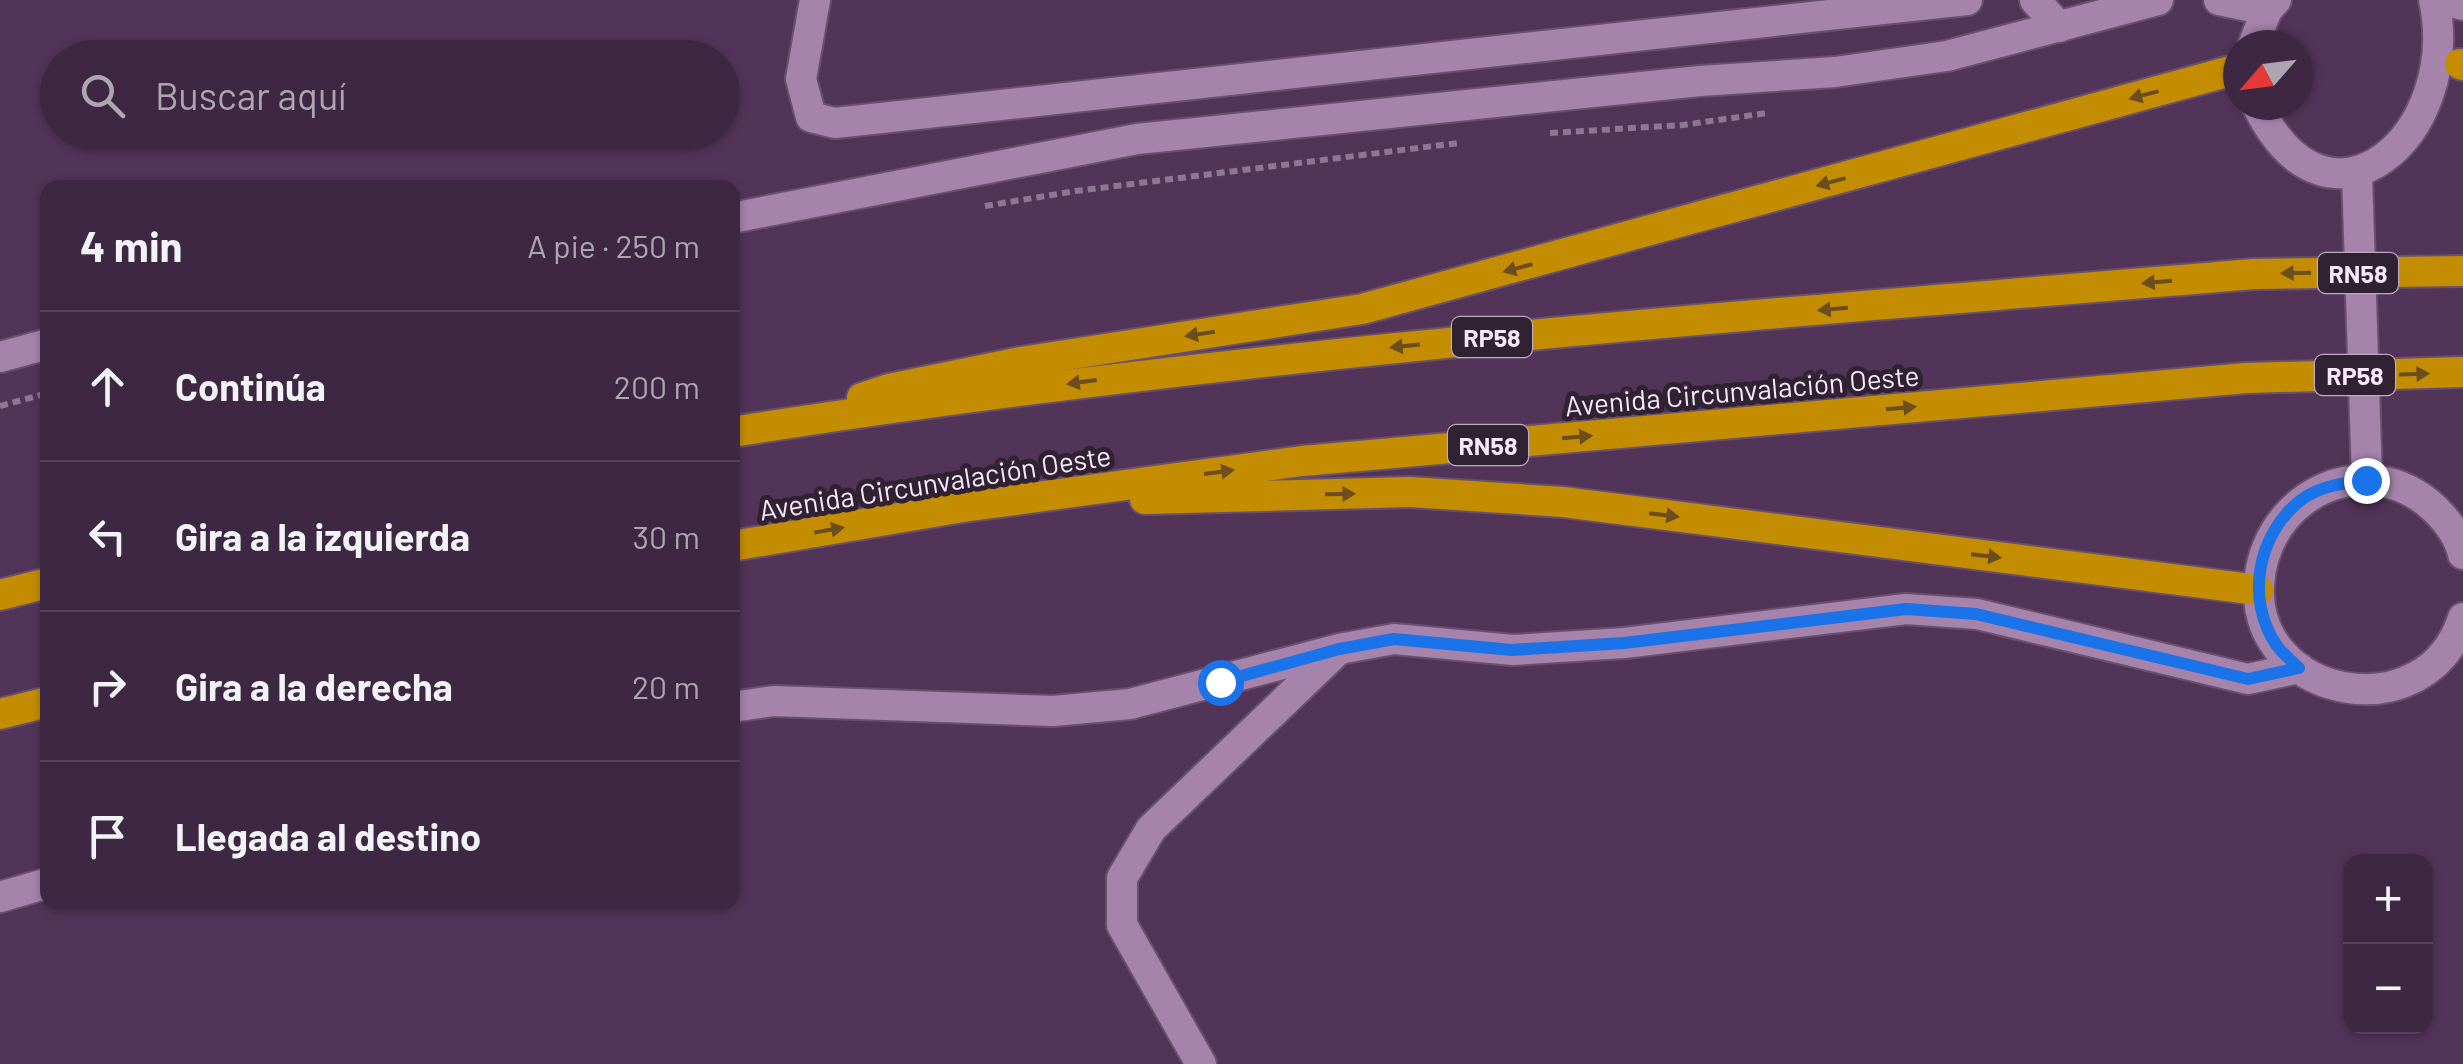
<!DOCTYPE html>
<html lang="es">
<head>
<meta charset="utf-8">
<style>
	body { margin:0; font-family:Barlow,sans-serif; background:#452f49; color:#f1f3f6 }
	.controls { position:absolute; right:30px; bottom:30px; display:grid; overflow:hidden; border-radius:20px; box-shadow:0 2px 8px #0004 }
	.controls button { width:90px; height:90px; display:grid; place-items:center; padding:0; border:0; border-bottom:2px solid #57445b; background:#3e2742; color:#f1f3f6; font:50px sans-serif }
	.compass { position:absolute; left:2223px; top:30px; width:90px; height:90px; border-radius:50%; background:#3e2742; box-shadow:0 2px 8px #0004; rotate:242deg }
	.stop { position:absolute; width:30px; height:30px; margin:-22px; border:8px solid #1a73e8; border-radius:50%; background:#fff }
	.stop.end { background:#1a73e8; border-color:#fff; box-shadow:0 2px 10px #0008 }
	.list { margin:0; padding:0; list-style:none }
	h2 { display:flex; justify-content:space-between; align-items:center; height:130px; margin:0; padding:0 40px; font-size:42px }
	h2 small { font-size:32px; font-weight:400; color:#ada5b2 }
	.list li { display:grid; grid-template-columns:65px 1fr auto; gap:30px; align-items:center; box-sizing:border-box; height:150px; padding:0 40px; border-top:2px solid #57445b }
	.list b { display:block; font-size:38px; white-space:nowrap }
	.list em { font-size:32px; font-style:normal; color:#ada5b2 }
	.icon { flex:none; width:55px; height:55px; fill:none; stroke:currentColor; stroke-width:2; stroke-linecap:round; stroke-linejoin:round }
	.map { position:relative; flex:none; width:2463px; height:1064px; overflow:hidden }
	.search { position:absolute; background:#3e2742; box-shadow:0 2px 8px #0004; left:40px; top:40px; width:700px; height:110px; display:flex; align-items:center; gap:25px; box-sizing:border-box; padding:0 35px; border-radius:55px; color:#ada5b2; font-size:38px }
	.panel { position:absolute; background:#3e2742; box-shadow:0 2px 8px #0004; left:40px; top:180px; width:700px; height:730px; border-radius:20px }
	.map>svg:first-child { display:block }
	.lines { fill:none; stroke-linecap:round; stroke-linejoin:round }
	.minor-casing { stroke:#69506e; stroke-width:34 }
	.secondary-casing { stroke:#69506e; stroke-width:34 }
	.motorway-casing { stroke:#69506e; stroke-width:34 }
	.path { stroke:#8f7694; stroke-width:6; stroke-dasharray:8 5; stroke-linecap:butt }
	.minor { stroke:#a583ab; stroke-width:30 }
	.secondary { stroke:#a583ab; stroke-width:30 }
	.motorway { stroke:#c48d00; stroke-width:30 }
	.motorway-bridge-casing { stroke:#69506e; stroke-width:34; stroke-linecap:butt }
	.motorway-bridge { stroke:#c48d00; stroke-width:30 }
	.oneway { fill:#6b4d1e }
	.route { stroke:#1a73e8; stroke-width:12 }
	.labels { text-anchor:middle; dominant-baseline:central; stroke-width:10; stroke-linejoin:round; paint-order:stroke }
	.shield { fill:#302232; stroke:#bcabbf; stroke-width:2.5 }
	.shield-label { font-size:25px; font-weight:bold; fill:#f8e6fb }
	.street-label { font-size:28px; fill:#f8e6fb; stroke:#302232 }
</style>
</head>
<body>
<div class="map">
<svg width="2463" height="1064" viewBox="0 0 2463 1064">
	<rect width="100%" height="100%" fill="#523458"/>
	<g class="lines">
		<defs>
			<g id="minor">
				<polyline points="815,0 801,79 811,117 835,123 1967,0"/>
				<polyline points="2035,0 2059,27"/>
				<polyline points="2219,0 2267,10"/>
				<polyline points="2442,0 2463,5"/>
				<polyline points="732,218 1137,139 1700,81 1835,72 1947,56 2158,0"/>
				<polyline points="0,357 48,344"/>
				<polyline points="732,707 774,701 1053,711 1130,704 1339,649 1394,639 1513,650 1624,643 1906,609 1977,614 2248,679 2299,668"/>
				<polyline points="0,897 48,883"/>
				<polyline points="1201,1064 1122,925 1122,878 1151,829 1337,651"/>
			</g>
			<g id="secondary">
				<polyline points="2253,45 2267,10 2276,0"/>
				<path d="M2257,105C2329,253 2463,134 2434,0"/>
				<polyline points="2357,175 2367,479"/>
				<path d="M2463,554C2459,537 2447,521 2435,509C2366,444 2264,495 2259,585C2253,699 2426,733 2463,618"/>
			</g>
			<g id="motorway">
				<polyline points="2460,64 2463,65"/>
				<polyline points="862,398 889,389 1021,362 1362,309 2238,69"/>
				<path d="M732,432C1237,352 1745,316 2254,274"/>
				<polyline points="1145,499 1410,492 1563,502 2258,590"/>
				<polyline points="732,546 963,507 1302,461 2247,378"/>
				<polyline points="0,595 48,583"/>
				<polyline points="0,714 48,702"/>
			</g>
		</defs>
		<!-- minor casing -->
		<use href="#minor" class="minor-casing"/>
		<!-- secondary casing -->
		<use href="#secondary" class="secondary-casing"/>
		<!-- motorway casing -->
		<use href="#motorway" class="motorway-casing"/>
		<!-- path -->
		<g class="path">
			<polyline points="1550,133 1683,125 1767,113"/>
			<polyline points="985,206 1076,191 1458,143"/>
			<polyline points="0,406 48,393"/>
		</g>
		<!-- minor -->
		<use href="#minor" class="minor"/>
		<!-- secondary -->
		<use href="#secondary" class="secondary"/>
		<!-- motorway -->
		<use href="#motorway" class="motorway"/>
		<defs>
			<g id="motorway-bridge">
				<polyline points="2254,274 2463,271"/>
				<polyline points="2247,378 2463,372"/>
			</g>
		</defs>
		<!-- motorway-bridge casing -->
		<use href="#motorway-bridge" class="motorway-bridge-casing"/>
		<!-- motorway-bridge -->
		<use href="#motorway-bridge" class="motorway-bridge"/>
	</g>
	<!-- one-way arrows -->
	<defs><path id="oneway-solid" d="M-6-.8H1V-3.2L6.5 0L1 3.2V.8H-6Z" transform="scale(2.5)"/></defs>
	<g class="oneway">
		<use href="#oneway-solid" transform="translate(2144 95) rotate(165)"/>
		<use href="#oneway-solid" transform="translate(1831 182) rotate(165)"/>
		<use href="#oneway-solid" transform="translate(1518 268) rotate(165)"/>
		<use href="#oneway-solid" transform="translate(2296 273) rotate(179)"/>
		<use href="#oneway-solid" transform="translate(2157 282) rotate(175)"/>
		<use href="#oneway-solid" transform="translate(1833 309) rotate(175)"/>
		<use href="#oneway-solid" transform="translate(1200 334) rotate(171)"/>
		<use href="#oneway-solid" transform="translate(1405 346) rotate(174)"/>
		<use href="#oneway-solid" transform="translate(2414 374) rotate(-2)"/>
		<use href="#oneway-solid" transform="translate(1082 382) rotate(172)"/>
		<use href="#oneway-solid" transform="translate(1901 408) rotate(-5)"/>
		<use href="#oneway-solid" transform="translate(1577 437) rotate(-5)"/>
		<use href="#oneway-solid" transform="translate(1219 472) rotate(-8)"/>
		<use href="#oneway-solid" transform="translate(1340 494) rotate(-1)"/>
		<use href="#oneway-solid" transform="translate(1664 515) rotate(7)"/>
		<use href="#oneway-solid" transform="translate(829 530) rotate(-10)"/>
		<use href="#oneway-solid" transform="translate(1986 556) rotate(7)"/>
	</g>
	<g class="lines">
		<!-- route -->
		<path class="route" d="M1220,682L1339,649L1394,639L1512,650L1624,643L1906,609L1976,614L2248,679L2299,668C2292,661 2283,654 2277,646C2245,600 2257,534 2301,500C2320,486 2344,483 2366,480"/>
	</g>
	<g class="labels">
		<!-- shield labels -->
		<g class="shield">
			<rect x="2318" y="253" width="80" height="40" rx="8"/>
			<rect x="1452" y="317" width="80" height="40" rx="8"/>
			<rect x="2315" y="355" width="80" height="40" rx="8"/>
			<rect x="1448" y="425" width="80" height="40" rx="8"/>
		</g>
		<g class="shield-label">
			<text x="2358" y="273">RN58</text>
			<text x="1492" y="337">RP58</text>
			<text x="2355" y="375">RP58</text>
			<text x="1488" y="445">RN58</text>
		</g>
		<!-- street labels -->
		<g class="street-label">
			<text transform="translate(1742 390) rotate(-5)">Avenida Circunvalación Oeste</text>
			<text transform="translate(935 482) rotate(-9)">Avenida Circunvalación Oeste</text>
		</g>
	</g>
</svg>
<div class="controls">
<button>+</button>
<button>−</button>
</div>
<svg class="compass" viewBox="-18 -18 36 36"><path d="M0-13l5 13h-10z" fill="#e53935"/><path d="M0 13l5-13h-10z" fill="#ada5b2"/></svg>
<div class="stop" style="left:1220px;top:682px"></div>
<div class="stop end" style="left:2366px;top:480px"></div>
<div class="search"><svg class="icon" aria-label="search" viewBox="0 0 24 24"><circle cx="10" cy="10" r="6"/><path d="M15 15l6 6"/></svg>Buscar aquí</div>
<section class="panel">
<h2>4 min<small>A pie · 250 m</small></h2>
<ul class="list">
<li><svg class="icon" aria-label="ahead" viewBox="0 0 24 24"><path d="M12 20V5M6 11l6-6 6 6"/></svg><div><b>Continúa</b></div><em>200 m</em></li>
<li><svg class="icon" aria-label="left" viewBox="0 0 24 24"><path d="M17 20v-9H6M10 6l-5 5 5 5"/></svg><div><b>Gira a la izquierda</b></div><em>30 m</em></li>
<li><svg class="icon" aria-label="right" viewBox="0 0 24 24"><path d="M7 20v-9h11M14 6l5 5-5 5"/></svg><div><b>Gira a la derecha</b></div><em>20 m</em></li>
<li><svg class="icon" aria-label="arrive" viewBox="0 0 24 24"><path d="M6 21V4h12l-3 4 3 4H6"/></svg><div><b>Llegada al destino</b></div></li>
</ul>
</section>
</div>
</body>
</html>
